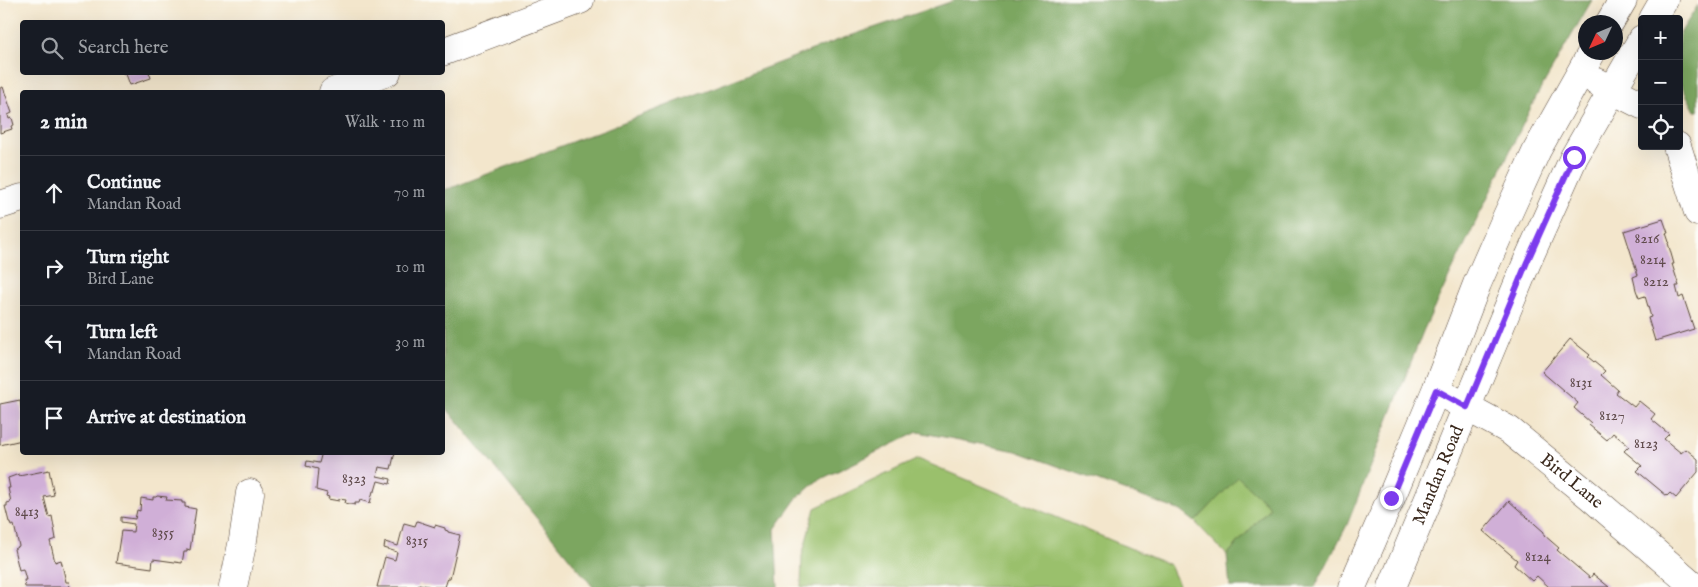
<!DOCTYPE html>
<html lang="en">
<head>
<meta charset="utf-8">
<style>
	body { margin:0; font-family:"IM FELL English",serif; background:#20242c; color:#f1f3f6 }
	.controls { position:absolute; right:15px; top:15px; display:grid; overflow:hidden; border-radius:5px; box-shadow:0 5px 20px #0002 }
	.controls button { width:45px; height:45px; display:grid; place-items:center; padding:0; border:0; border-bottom:1px solid #363941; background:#171b24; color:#f1f3f6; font:25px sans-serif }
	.compass { position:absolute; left:1578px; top:15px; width:45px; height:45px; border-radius:50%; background:#171b24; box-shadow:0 5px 20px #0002; rotate:226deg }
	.stop { position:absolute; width:15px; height:15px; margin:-11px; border:4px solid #7c3aed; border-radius:50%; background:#fff }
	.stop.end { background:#7c3aed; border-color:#fff; box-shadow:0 1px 5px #0008 }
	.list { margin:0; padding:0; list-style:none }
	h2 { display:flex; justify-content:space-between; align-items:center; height:65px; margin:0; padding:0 20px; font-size:21px }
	h2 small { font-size:16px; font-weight:400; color:#9ea1a6 }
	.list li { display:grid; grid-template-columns:32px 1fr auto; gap:15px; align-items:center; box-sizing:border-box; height:75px; padding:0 20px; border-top:1px solid #363941 }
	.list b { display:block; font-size:19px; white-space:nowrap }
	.list p { margin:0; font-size:16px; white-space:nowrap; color:#9ea1a6 }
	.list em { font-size:16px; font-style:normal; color:#9ea1a6 }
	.icon { flex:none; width:28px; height:28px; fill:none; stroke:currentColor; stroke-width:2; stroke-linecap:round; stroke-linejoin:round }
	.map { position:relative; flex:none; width:1698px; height:587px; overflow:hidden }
	.search { position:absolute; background:#171b24; box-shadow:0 5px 20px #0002; left:20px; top:20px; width:425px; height:55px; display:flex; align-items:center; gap:12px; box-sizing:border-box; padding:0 18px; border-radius:5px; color:#9ea1a6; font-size:19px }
	.panel { position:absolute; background:#171b24; box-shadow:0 5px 20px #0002; left:20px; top:90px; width:425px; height:365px; border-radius:5px }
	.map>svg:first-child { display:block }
	.green { fill:#9ac06c; stroke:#6a7545 }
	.forest { fill:#7ba660; stroke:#5b683f }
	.building { fill:#d0afd7 }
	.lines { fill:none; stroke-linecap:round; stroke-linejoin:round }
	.minor-casing { stroke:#574638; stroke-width:29 }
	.minor { stroke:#fff; stroke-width:28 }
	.route { stroke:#7c3aed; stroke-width:6 }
	.labels { text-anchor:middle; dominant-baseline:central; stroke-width:4; stroke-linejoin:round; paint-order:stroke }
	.number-label { font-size:15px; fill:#604b4c }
	.street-label { font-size:18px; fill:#3b2a1e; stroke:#fdfcf7 }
</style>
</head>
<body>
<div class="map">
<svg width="1698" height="587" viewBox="0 0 1698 587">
	<rect width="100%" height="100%" fill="#fdfcf7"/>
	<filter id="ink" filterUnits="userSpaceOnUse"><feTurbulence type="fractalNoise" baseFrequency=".02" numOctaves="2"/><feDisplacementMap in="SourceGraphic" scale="10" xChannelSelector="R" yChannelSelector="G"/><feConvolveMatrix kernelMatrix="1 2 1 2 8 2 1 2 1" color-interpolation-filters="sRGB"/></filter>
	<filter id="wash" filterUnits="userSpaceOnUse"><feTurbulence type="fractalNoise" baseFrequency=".0096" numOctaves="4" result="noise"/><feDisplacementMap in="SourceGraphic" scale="20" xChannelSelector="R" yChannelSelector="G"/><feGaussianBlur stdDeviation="1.12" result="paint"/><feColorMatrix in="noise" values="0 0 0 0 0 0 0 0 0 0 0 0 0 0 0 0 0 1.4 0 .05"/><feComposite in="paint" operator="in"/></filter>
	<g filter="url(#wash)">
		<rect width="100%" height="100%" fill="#f3e6cc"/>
		<!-- green -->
		<g class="green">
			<polygon points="918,459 1170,565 1179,585 1179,587 801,587 802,556 815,508"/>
			<polygon points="1238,476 1270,507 1227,555 1195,522"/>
		</g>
		<!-- forest -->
		<g class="forest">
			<polygon points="956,0 1592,0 1536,97 1424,329 1347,525 1315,587 1230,587 1227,555 1270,507 1238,477 1195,522 1181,511 1016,451 918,432 817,481 796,499 775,529 778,587 593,587 443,404 443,190 451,188 841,39"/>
			<polygon points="1698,5 1698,111 1695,111 1679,81 1679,35"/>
		</g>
		<g id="blocks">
			<!-- building -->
			<g class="building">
				<polygon points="123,72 149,72 151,78 130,85 126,74 124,75"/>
				<polygon points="3,87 12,113 8,115 9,119 12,118 14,125 11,126 12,129 0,133 0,88"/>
				<polygon points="1663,219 1668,233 1666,233 1669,242 1668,243 1674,264 1672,264 1679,286 1676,286 1679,298 1683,296 1694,329 1655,341 1648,318 1651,317 1645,296 1639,298 1636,290 1633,277 1638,275 1624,231"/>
				<polygon points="1570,339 1590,355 1588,357 1605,371 1601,375 1618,390 1616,393 1634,407 1639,401 1655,414 1651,419 1669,434 1664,439 1681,453 1686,449 1698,459 1698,472 1676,498 1670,493 1667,496 1637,471 1642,466 1624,451 1629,446 1613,433 1607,440 1589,425 1591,423 1574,408 1578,403 1542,372"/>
				<polygon points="20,400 22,413 22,440 0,445 0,404"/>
				<polygon points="322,452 395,452 391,469 379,467 377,476 391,479 390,484 378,481 375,491 373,491 370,503 360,500 359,503 355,503 355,505 345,503 346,500 339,499 339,501 328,499 329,497 326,496 327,493 316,490 318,469 306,466 307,461 319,463"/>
				<polygon points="49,470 54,495 44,497 49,517 52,516 56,539 50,541 55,562 61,560 66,582 69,582 70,587 25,587 24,580 26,580 23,569 19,570 14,549 19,546 14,525 11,526 10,522 9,522 5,506 7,506 7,503 11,502 8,488 10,488 8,478 19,474 19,476"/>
				<polygon points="157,496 167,497 166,500 182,501 182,503 185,503 185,507 196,509 190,550 187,549 187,552 184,552 182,563 153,559 152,568 116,563 121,531 133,532 134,524 121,522 121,517 135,519 137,510 140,511 141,498 153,500 153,497 156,497"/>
				<polygon points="1509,501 1544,532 1544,535 1559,548 1557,550 1558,551 1590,578 1593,574 1609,587 1549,587 1537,576 1532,581 1514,565 1517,560 1483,531"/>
				<polygon points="417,521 435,527 435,525 445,528 445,530 448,531 448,532 460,535 450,578 448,578 445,587 432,587 419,584 418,587 377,587 385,557 395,560 397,552 384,548 385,542 398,546 404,523 415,526"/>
			</g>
		</g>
	</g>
	<g filter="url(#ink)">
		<use href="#blocks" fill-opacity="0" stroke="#574638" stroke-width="1"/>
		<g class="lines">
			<defs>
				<g id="minor">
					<polyline points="1653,19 1664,0"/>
					<polyline points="1610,22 1623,0"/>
					<polyline points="442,52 580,0"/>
					<polyline points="1597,82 1642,105"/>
					<polyline points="333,92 387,72"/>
					<polyline points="1677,146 1698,212"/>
					<polyline points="0,205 22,198"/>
					<path id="s1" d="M1450,398L1509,430L1591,497L1695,587"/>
					<polyline points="233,587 243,540 250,493"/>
					<polyline points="1352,587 1391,498 1436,390 1477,284 1506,218 1537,150 1592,52"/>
					<path id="s2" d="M1392,587L1527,262L1574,157L1642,39"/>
				</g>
			</defs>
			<!-- minor casing -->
			<use href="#minor" class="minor-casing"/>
			<!-- minor -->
			<use href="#minor" class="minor"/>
		</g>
	</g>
	<g class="lines" filter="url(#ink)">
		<!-- route -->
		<polyline class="route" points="1391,498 1436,390 1467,407 1527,262 1574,157"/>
	</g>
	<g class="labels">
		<!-- number labels -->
		<g class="number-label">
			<text x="1647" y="238">8216</text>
			<text x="1653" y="259">8214</text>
			<text x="1656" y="281">8212</text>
			<text x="1581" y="382">8131</text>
			<text x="1612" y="415">8127</text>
			<text x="1646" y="443">8123</text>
			<text x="354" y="478">8323</text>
			<text x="27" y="511">8413</text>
			<text x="163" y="532">8355</text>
			<text x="417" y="540">8315</text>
			<text x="1538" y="556">8124</text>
		</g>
		<!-- street labels -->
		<g class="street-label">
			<text stroke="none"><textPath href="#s2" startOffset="121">Mandan Road</textPath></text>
			<text stroke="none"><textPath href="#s1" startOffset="148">Bird Lane</textPath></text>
		</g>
	</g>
</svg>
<div class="controls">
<button>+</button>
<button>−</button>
<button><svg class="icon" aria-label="locate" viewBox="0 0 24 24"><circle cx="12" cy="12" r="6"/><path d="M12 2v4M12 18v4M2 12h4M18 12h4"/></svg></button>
</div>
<svg class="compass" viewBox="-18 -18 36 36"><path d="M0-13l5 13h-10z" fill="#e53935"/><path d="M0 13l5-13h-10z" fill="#9ea1a6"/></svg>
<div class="stop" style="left:1574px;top:157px"></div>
<div class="stop end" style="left:1391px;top:498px"></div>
<div class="search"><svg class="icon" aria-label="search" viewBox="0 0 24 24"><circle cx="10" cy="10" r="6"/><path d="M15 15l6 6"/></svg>Search here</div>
<section class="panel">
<h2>2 min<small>Walk · 110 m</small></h2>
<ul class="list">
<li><svg class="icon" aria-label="ahead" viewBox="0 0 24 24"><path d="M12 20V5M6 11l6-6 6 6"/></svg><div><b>Continue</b><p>Mandan Road</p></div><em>70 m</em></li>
<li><svg class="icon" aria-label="right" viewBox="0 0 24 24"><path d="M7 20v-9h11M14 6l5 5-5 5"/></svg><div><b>Turn right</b><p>Bird Lane</p></div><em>10 m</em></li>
<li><svg class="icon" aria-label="left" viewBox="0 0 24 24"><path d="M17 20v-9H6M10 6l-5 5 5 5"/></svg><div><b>Turn left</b><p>Mandan Road</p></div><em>30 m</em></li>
<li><svg class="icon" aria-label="arrive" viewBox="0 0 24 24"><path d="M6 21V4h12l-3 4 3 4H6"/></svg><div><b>Arrive at destination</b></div></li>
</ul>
</section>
</div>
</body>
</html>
